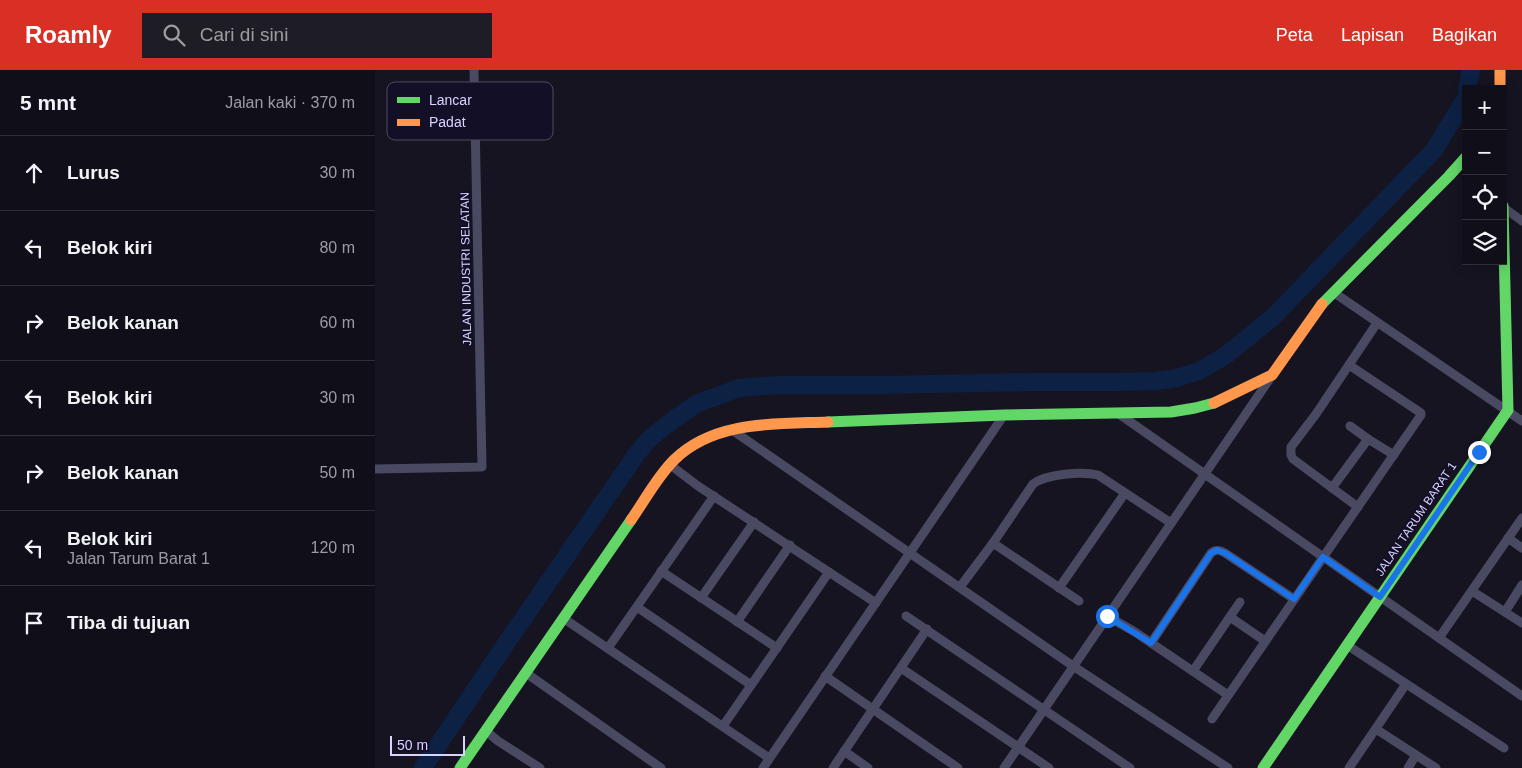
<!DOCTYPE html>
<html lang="id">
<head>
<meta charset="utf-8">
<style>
	body { margin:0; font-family:Helvetica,sans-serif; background:#1e1d26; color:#f1f3f6 }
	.controls { position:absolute; right:15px; top:15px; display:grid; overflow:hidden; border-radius:0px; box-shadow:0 2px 12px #0003 }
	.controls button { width:45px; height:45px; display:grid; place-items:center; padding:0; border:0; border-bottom:1px solid #302f38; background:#100f19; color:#f1f3f6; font:25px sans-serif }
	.scale { position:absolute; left:15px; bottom:12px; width:75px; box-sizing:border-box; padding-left:5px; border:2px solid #d9d4ff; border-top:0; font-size:14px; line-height:18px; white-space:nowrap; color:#d9d4ff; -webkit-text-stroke:4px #130f26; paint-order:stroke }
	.stop { position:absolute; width:15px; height:15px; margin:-11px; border:4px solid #1a73e8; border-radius:50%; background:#fff }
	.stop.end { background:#1a73e8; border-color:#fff; box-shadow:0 1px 5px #0008 }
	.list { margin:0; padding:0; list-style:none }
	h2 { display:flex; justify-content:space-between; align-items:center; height:65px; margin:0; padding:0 20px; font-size:21px }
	h2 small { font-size:16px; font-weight:400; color:#9c9ca2 }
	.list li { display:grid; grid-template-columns:32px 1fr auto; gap:15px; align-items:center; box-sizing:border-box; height:75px; padding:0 20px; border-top:1px solid #302f38 }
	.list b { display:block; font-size:19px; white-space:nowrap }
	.list p { margin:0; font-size:16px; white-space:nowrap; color:#9c9ca2 }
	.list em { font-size:16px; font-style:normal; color:#9c9ca2 }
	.icon { flex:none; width:28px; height:28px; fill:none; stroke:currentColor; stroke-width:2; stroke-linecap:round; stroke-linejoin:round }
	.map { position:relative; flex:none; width:1147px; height:698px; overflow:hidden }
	header { display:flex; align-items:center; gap:30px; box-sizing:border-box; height:70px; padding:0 25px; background:#d93025; color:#fff }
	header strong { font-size:24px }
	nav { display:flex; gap:28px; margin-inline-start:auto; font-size:18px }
	.search { width:350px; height:45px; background:#1e1d26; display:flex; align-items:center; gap:12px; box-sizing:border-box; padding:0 18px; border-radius:0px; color:#9c9ca2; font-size:19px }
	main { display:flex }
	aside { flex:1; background:#100f19 }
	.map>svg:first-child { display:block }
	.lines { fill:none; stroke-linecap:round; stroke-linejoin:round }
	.river { stroke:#0d2144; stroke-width:18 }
	.street { stroke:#4a4962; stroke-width:9 }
	.fast { stroke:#63d668; stroke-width:11 }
	.slow { stroke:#ff974d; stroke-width:11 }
	.route { stroke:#1a73e8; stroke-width:6 }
	.labels { text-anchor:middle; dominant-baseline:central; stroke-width:4; stroke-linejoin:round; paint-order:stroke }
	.street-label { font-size:12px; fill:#d9d4ff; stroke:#130f26 }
	.key { fill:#130f26; stroke:#4e4a67; stroke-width:1 }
	.key-label { font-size:14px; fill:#d9d4ff }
</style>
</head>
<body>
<header>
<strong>Roamly</strong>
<div class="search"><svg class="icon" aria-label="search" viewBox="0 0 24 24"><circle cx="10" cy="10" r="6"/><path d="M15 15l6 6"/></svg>Cari di sini</div>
<nav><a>Peta</a><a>Lapisan</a><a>Bagikan</a></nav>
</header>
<main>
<aside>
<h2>5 mnt<small>Jalan kaki · 370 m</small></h2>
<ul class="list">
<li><svg class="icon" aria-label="ahead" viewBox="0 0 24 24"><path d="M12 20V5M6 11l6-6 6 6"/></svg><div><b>Lurus</b></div><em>30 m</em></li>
<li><svg class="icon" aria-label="left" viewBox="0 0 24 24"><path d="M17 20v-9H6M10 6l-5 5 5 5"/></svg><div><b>Belok kiri</b></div><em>80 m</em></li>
<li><svg class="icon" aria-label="right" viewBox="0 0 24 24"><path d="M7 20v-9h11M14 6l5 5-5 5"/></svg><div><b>Belok kanan</b></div><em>60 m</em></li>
<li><svg class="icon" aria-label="left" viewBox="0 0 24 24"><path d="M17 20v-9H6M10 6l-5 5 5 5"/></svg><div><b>Belok kiri</b></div><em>30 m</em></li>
<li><svg class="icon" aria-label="right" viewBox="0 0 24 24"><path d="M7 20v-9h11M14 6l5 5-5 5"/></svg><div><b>Belok kanan</b></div><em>50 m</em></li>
<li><svg class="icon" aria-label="left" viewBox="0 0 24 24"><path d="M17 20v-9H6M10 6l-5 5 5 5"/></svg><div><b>Belok kiri</b><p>Jalan Tarum Barat 1</p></div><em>120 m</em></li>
<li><svg class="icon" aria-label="arrive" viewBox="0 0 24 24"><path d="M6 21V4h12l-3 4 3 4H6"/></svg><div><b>Tiba di tujuan</b></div></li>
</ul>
</aside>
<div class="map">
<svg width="1147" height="698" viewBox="0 0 1147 698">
	<rect width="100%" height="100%" fill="#161421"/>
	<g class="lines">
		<!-- river -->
		<g class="river">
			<polyline points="1092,19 1096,0"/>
			<polyline points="48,698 128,578 263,382 275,368 298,350 321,334 364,318 403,315 508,315 661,312 741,312 781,311 802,308 824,301 850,286 898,247 1059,80 1091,28"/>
		</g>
		<!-- street -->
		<g class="street">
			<polyline points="1128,137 1147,151"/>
			<polyline points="958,222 1147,351"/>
			<polyline points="744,344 1147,626"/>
			<polyline points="975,356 993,369 1019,385"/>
			<polyline points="357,360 698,596 853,698"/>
			<polyline points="294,394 323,416 501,533"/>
			<polyline points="0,399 107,397 99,0"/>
			<polyline points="957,418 993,369"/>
			<polyline points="983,437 918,389 916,385 916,377 941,344 1002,253"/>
			<polyline points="1133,468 1147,478"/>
			<polyline points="618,473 704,531"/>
			<polyline points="286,501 402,578"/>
			<path d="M585,517L618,473L658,414C671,404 707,401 723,405L796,453"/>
			<polyline points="684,518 750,423"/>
			<polyline points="1097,521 1147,553"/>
			<polyline points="326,528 379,452"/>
			<polyline points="262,537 376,615"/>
			<polyline points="1130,542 1147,515"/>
			<polyline points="531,546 755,698"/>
			<polyline points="732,546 760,562 853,625"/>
			<polyline points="855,547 890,571"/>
			<polyline points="188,548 394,688"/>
			<polyline points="362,552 415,475"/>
			<polyline points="1064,568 1147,448"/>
			<path d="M776,573L836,483C841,479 845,480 850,483L919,529"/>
			<polyline points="972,575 1129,678"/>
			<polyline points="233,578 339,426"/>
			<polyline points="526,598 674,698"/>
			<polyline points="818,601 865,532"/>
			<polyline points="151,603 286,698"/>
			<polyline points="450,606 583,698"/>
			<polyline points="837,649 1046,345 1046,343 974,295"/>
			<polyline points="348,656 454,502"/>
			<polyline points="1001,659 1061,698"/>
			<polyline points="111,661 123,671 165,698"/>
			<polyline points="469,681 493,698"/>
			<polyline points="388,698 629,345"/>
			<polyline points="458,698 552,559"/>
			<polyline points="629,698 896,307"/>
			<polyline points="974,698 1031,614"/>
			<polyline points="1033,698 1041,685"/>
		</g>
		<!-- fast -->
		<g class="fast">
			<polyline points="947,234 1074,106 1091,87"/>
			<polyline points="453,352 629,345 796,342 820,338 839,333"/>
			<polyline points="85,698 256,450"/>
			<polyline points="888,698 1133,340 1128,136"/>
		</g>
		<!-- slow -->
		<g class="slow">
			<polyline points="1125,0 1125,19"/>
			<polyline points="839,333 897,305 947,234"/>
			<path d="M256,450C270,430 282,407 299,390C339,350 402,354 453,352"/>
		</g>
	</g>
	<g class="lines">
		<!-- route -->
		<polyline class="route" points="732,546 776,573 836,483 842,480 850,483 919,529 948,487 1005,527 1104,382"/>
	</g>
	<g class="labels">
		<!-- street labels -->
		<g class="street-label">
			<text transform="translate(91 199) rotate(-91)">JALAN INDUSTRI SELATAN</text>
			<text transform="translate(1041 449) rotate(-56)">JALAN TARUM BARAT 1</text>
		</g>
	</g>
	<!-- legend -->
	<rect x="12" y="12" width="166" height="58" rx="8" class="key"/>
	<rect x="22" y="27" width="23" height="6" fill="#63d668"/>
	<rect x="22" y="49" width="23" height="7" fill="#ff974d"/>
	<g class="key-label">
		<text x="54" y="35">Lancar</text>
		<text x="54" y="57">Padat</text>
	</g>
</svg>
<div class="controls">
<button>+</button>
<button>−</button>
<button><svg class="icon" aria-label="locate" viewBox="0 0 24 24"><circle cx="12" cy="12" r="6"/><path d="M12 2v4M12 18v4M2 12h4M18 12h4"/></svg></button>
<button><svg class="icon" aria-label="layers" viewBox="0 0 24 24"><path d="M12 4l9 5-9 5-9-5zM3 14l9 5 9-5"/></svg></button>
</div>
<div class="scale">50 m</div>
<div class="stop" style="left:732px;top:546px"></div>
<div class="stop end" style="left:1104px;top:382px"></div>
</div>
</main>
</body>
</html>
